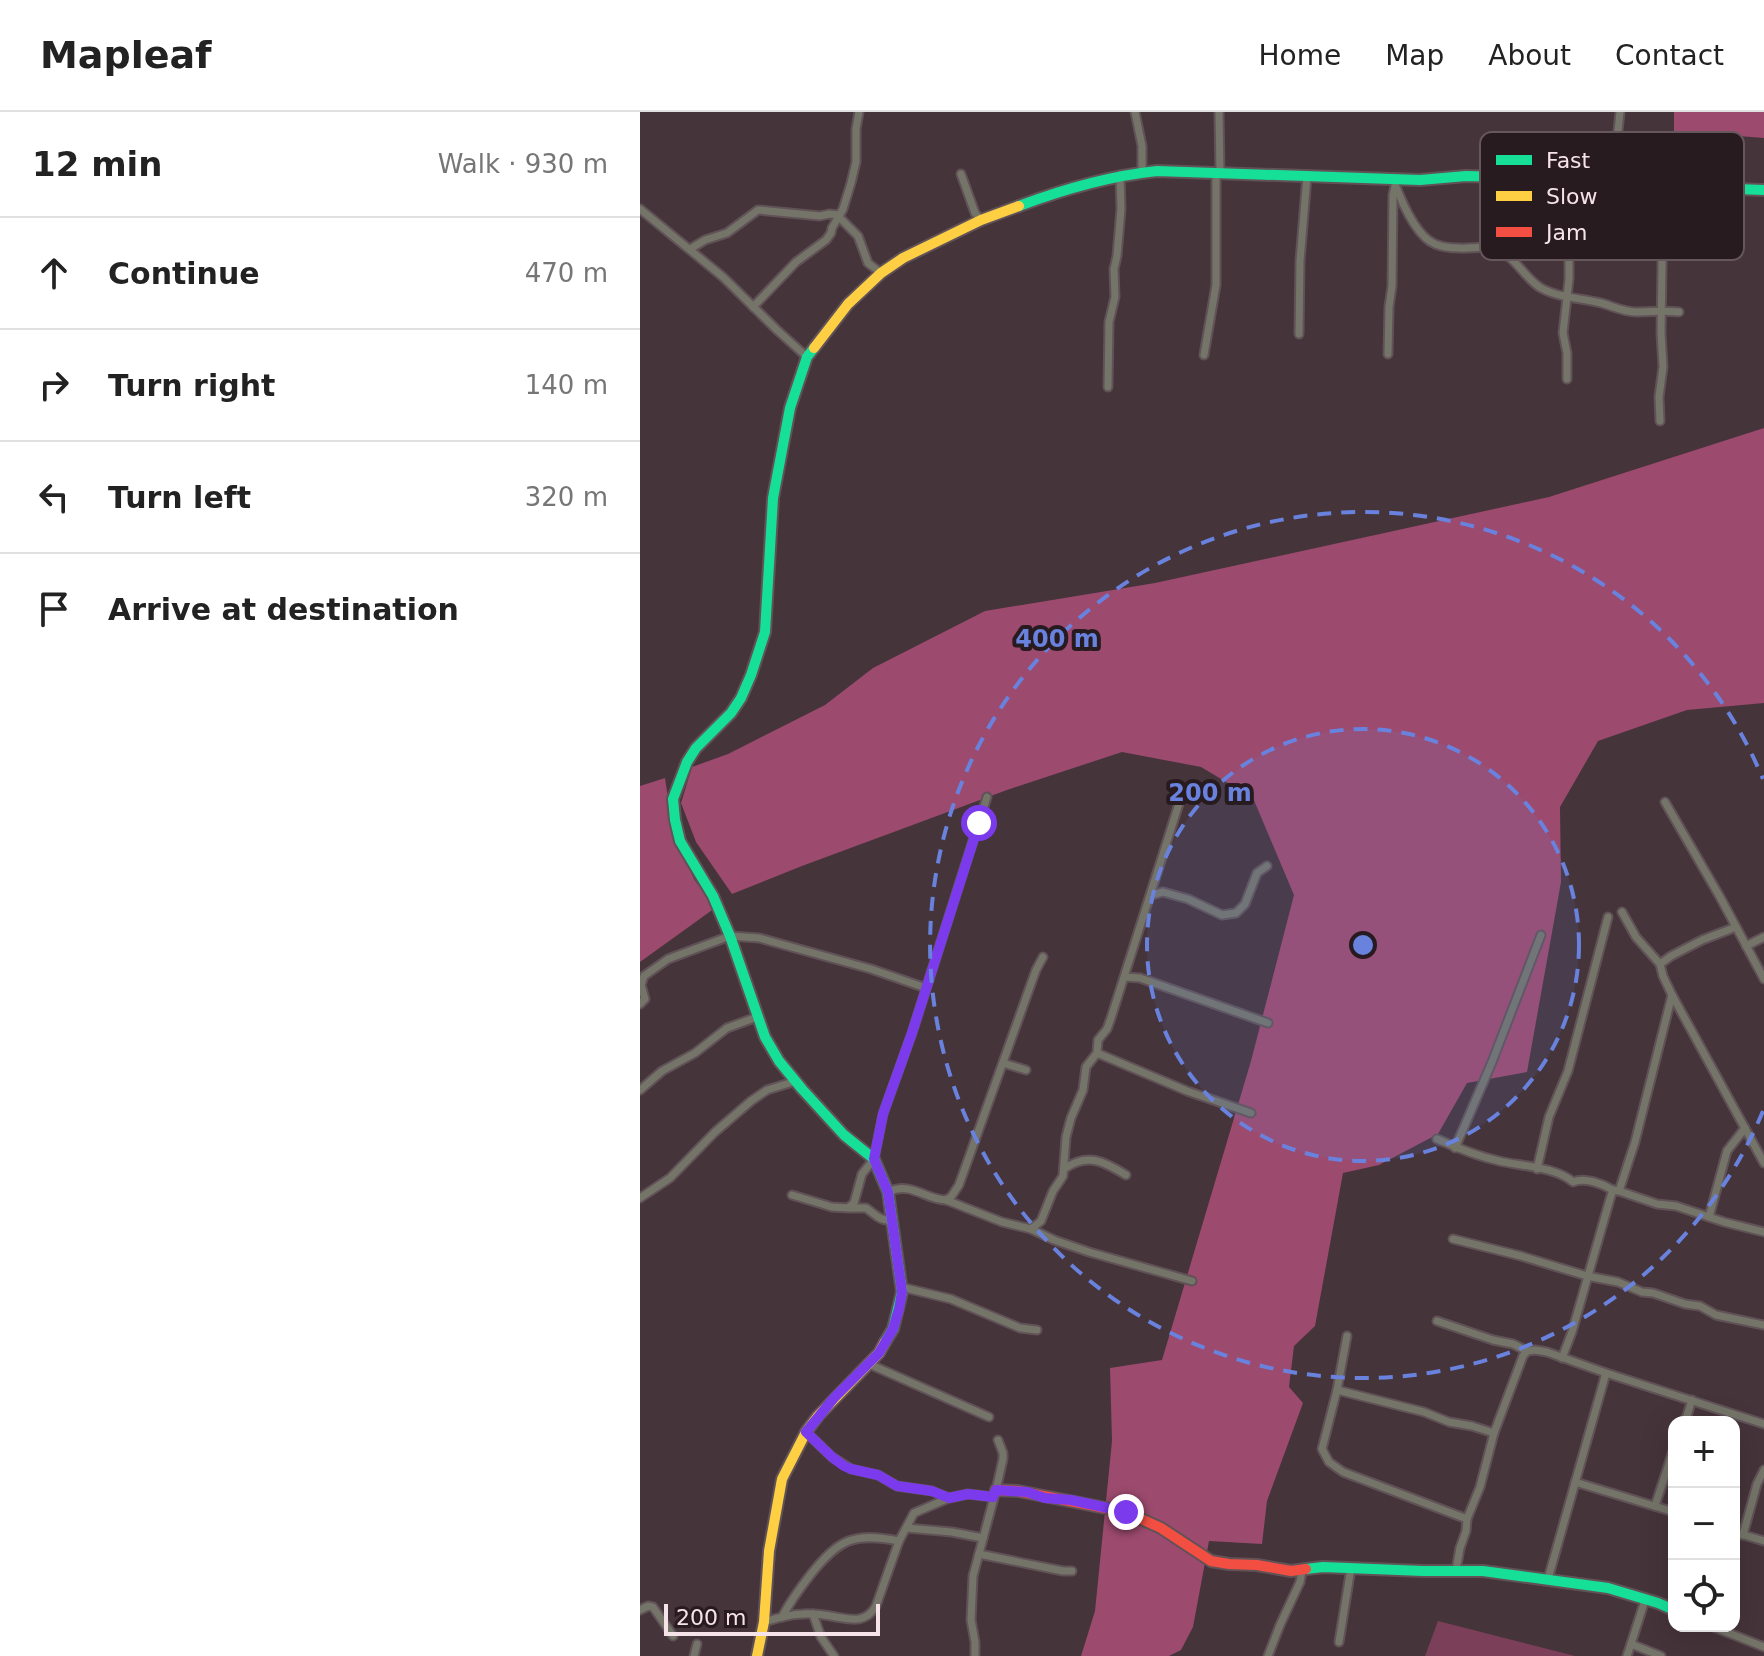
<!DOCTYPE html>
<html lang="en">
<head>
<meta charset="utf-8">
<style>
	body { margin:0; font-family:"DejaVu Sans",sans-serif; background:#f2f2f2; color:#222 }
	.controls { position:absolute; right:24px; bottom:24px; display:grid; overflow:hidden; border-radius:16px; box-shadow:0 8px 32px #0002 }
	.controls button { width:72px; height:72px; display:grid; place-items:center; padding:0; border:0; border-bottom:2px solid #e0e0e0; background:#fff; color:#222; font:40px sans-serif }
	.scale { position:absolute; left:24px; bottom:20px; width:216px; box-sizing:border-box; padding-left:8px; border:4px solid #f6e3ea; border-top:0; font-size:22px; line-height:28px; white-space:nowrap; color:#f6e3ea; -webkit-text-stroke:6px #281b20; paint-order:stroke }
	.stop { position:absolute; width:24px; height:24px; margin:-18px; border:6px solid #7c3aed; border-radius:50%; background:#fff }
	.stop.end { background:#7c3aed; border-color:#fff; box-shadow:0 2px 8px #0008 }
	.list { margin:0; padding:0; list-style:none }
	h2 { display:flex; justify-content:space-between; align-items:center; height:104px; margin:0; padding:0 32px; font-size:34px }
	h2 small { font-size:26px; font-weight:400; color:#767676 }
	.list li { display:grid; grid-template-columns:52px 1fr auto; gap:24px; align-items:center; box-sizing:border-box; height:112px; padding:0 32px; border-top:2px solid #e0e0e0 }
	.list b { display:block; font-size:30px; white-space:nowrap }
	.list em { font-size:26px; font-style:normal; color:#767676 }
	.icon { flex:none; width:44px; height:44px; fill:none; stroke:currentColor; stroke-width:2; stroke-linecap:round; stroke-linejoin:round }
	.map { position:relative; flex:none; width:1124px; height:1544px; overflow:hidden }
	header { display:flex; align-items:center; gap:48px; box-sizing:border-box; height:112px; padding:0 40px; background:#fff; border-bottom:2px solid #e0e0e0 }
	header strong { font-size:38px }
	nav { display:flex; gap:44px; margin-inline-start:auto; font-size:28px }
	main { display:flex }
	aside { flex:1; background:#fff }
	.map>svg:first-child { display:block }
	.green { fill:#7c3f59 }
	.forest { fill:#9c4a6e }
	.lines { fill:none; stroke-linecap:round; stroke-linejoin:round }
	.street-casing { stroke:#605257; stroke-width:11 }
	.fast-casing { stroke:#605257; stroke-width:14 }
	.slow-casing { stroke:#605257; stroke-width:14 }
	.jam-casing { stroke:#605257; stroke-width:14 }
	.street { stroke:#747469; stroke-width:7 }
	.fast { stroke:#16e098; stroke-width:10 }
	.slow { stroke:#ffcf43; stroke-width:10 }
	.jam { stroke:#f24e42; stroke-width:10 }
	.route { stroke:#7c3aed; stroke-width:10 }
	.ring { fill:none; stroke:#6982de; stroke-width:4; stroke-dasharray:14 10 }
	.key { fill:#281b20; stroke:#66575d; stroke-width:2 }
	.key-label { font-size:22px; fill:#f6e3ea }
	.centre { fill:#6982de; stroke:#281b20; stroke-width:4 }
	.ring-label { font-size:24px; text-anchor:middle; font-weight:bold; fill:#6982de; stroke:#281b20; stroke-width:8; stroke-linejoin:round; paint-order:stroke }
</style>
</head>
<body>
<header>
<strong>Mapleaf</strong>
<nav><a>Home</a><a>Map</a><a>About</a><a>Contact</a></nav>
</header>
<main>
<aside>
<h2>12 min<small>Walk · 930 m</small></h2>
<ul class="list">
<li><svg class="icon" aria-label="ahead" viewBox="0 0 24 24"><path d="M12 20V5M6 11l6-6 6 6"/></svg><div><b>Continue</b></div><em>470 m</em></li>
<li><svg class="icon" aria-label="right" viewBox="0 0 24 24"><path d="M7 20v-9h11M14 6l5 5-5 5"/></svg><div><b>Turn right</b></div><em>140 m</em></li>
<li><svg class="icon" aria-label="left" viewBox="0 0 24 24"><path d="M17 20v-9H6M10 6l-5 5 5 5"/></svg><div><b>Turn left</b></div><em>320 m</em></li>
<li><svg class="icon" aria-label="arrive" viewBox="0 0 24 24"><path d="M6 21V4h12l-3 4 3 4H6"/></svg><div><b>Arrive at destination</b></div></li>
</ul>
</aside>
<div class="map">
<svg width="1124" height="1544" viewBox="0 0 1124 1544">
	<rect width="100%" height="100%" fill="#45343a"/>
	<!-- green -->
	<polygon class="green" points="798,1509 935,1544 785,1544"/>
	<!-- forest -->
	<g class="forest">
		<polygon points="1034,0 1124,0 1124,26 1034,19"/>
		<polygon points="1124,316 1124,591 1047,598 958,629 920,695 921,770 887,960 827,971 798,1022 739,1053 703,1061 675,1214 654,1234 649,1275 663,1291 627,1389 622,1432 569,1429 553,1515 541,1538 529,1544 441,1544 455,1499 472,1329 470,1256 522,1248 611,949 654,783 613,686 561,655 482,640 367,678 162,754 92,782 56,730 41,691 52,655 88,642 185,593 233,556 345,499 515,471 909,385"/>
		<polygon points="25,666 33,719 54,767 75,796 0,850 0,674"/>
	</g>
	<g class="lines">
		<defs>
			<g id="street">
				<polyline points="495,0 502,34 502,60"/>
				<polyline points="579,0 580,61"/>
				<polyline points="321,62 335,101 341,108"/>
				<path d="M753,67C760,86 775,124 795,132C802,135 811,136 819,136C831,137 843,133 855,137C875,143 884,166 901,176C919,186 941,186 961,191C972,194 984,200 996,200C1011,200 1024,198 1039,200"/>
				<polyline points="974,73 977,61 976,38 980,0"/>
				<polyline points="1020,75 1023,88 1021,221 1023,255 1019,285 1020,309"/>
				<polyline points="0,97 83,165 137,218 167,245"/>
				<polyline points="199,105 218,124 228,151 241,161"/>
				<polyline points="50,137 65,128 87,121 118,98 180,104 189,102 200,103"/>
				<polyline points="113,195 156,150 186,128 191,121 192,116 203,97 211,71 216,50 216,17 219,0"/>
				<polyline points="659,222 660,149 667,64"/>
				<polyline points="748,242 749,195 752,174 753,83 755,74"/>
				<polyline points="564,243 576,173 576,61"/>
				<polyline points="927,267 927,241 923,221 929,167 929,109 932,79 927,69"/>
				<polyline points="468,275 469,210 475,185 474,157 477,144 481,97 480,63"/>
				<polyline points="1025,690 1080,785 1124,867"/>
				<polyline points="511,783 523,780 548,787 582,803 596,801 605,792 617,761 627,754"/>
				<polyline points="1106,834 1124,825"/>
				<polyline points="1020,852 1031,844 1062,828 1096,815"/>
				<polyline points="485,865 500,866 628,911"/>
				<polyline points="1032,883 1124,1051"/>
				<polyline points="0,892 5,887 1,873 4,864 28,847 90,824 119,826 231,857 286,876"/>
				<polyline points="457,941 547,979 611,1001"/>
				<polyline points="363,951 386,958"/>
				<polyline points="0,978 22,959 55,941 87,916 117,905"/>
				<path d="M797,1027C817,1036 837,1044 859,1049C881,1054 916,1055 933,1070C945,1065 963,1072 973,1078"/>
				<polyline points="815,1036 852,950 901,823"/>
				<path d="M424,1057C448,1040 465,1050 486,1063"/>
				<polyline points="897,1057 909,1005 928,959 968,805"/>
				<polyline points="979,1079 1017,1092 1036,1094 1084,1110 1124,1120"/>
				<path d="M248,1080C271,1069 286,1088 306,1088L362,1110L391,1117L414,1128L449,1140L552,1169"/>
				<polyline points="152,1083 192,1095 208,1096 214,1091 222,1062 234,1047 243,1002 272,921 347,685"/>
				<polyline points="0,1086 30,1066 75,1020 111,989 127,978 156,969"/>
				<polyline points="306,1088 311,1085 319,1073 396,858 403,845"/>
				<path d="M210,1096H226C234,1101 240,1110 252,1108"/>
				<polyline points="1069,1105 1087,1039 1105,1016"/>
				<polyline points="391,1117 401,1109 413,1079 423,1064 426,1025 431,1006 443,978 446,955 457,941 458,928 467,917 471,906 543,679"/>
				<polyline points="813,1127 881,1144 947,1164 978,1170 1002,1180 1013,1181 1045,1192 1060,1194 1076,1203 1124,1213"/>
				<polyline points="261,1175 311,1187 380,1216 397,1218"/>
				<polyline points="797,1209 853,1228 873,1232 887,1239 895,1238 907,1240 966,1261 1124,1312"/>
				<polyline points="707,1224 697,1278 682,1337 689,1350 703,1360 827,1407"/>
				<polyline points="922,1246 932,1220 970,1087 973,1078 979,1079 995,1030 1032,883 1023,864 1020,852 996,825 982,800"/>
				<polyline points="229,1252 349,1305"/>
				<polyline points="697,1278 784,1300 809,1310 832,1314 854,1321"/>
				<polyline points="1045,1310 1052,1288"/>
				<polyline points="166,1320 192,1345 211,1357 238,1363 257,1374 292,1379 309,1386"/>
				<polyline points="935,1370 1034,1400"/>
				<polyline points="1015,1394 1034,1336"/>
				<polyline points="267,1416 312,1420 343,1426"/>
				<polyline points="1094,1420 1124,1429"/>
				<polyline points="1103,1423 1117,1372 1124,1358"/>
				<polyline points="339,1442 423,1459 432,1459"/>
				<polyline points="816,1458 820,1436 826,1419 827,1407 840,1375 854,1321 883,1244 887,1239"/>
				<polyline points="908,1467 966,1261"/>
				<polyline points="0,1498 8,1494 13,1495 33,1524"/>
				<polyline points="173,1502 181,1525 194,1544"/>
				<path d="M142,1505C150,1490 160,1476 171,1462C199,1427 214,1420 259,1429"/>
				<path d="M124,1510C137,1506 150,1502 163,1502C174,1501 185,1503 196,1505C213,1508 226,1511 236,1494L259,1429L274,1401L309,1386L328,1382L353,1385"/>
				<polyline points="1071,1514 1124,1535"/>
				<polyline points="699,1530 711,1456"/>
				<polyline points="991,1532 1005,1488"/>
				<polyline points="54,1544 57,1532"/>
				<polyline points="335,1544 335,1530 331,1508 333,1464 356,1378 363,1347 363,1341 358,1328"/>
				<polyline points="628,1544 640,1513 660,1470 662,1459"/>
				<polyline points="987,1544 991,1532 1021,1544"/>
			</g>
			<g id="fast">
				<path d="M379,94C424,77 469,64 517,59L780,68L826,64L894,66L961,72L1124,78"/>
				<polyline points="174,236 167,245 150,296 133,386 125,520 111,563 101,586 91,601 56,636 47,650 33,687 35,708 40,729 73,784 90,824 125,925 139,949 162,977 204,1023 234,1047 248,1080 262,1180 253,1217 245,1230"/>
				<polyline points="666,1457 683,1455 783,1459 843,1459 968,1476 1018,1491 1034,1498"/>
			</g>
			<g id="slow">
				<polyline points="174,236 208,192 241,161 263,146 341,108 379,94"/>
				<polyline points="117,1544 124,1510 129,1439 142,1367 166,1320 178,1304 239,1241 245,1230"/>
			</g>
			<polyline id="jam" points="356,1378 378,1379 486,1400 521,1416 571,1449 589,1452 617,1453 651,1459 666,1457"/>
		</defs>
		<!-- street casing -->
		<use href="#street" class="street-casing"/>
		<!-- fast casing -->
		<use href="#fast" class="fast-casing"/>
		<!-- slow casing -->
		<use href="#slow" class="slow-casing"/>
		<!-- jam casing -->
		<use href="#jam" class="jam-casing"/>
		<!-- street -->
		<use href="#street" class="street"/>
		<!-- fast -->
		<use href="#fast" class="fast"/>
		<!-- slow -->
		<use href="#slow" class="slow"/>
		<!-- jam -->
		<use href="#jam" class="jam"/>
	</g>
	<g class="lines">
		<!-- route -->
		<polyline class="route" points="339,711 272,921 243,1002 234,1047 248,1080 262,1180 259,1197 253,1217 239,1241 194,1286 166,1320 192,1345 204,1354 211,1357 238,1363 257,1374 292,1379 309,1386 328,1382 353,1385 356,1378 387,1380 405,1386 431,1388 486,1400"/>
	</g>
	<!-- distance rings -->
	<circle cx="723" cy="833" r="216" fill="#6982de" fill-opacity=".12"/>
	<g class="ring">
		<circle cx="723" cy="833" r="216"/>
		<path d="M1123 999A433 433 0 1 1 1123 667"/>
	</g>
	<!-- legend -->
	<rect x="840" y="20" width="264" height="128" rx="12" class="key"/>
	<rect x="856" y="43" width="36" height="10" fill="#16e098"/>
	<rect x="856" y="79" width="36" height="10" fill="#ffcf43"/>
	<rect x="856" y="115" width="36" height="10" fill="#f24e42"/>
	<g class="key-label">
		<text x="906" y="56">Fast</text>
		<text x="906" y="92">Slow</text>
		<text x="906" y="128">Jam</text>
	</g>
	<circle cx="723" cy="833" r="12" class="centre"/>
	<g class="ring-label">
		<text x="417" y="535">400 m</text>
		<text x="570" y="689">200 m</text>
	</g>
</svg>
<div class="controls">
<button>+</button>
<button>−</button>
<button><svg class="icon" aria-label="locate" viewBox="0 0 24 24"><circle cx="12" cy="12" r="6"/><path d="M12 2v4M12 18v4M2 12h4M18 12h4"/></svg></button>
</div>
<div class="scale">200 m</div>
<div class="stop" style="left:339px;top:711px"></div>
<div class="stop end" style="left:486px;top:1400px"></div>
</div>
</main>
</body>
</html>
